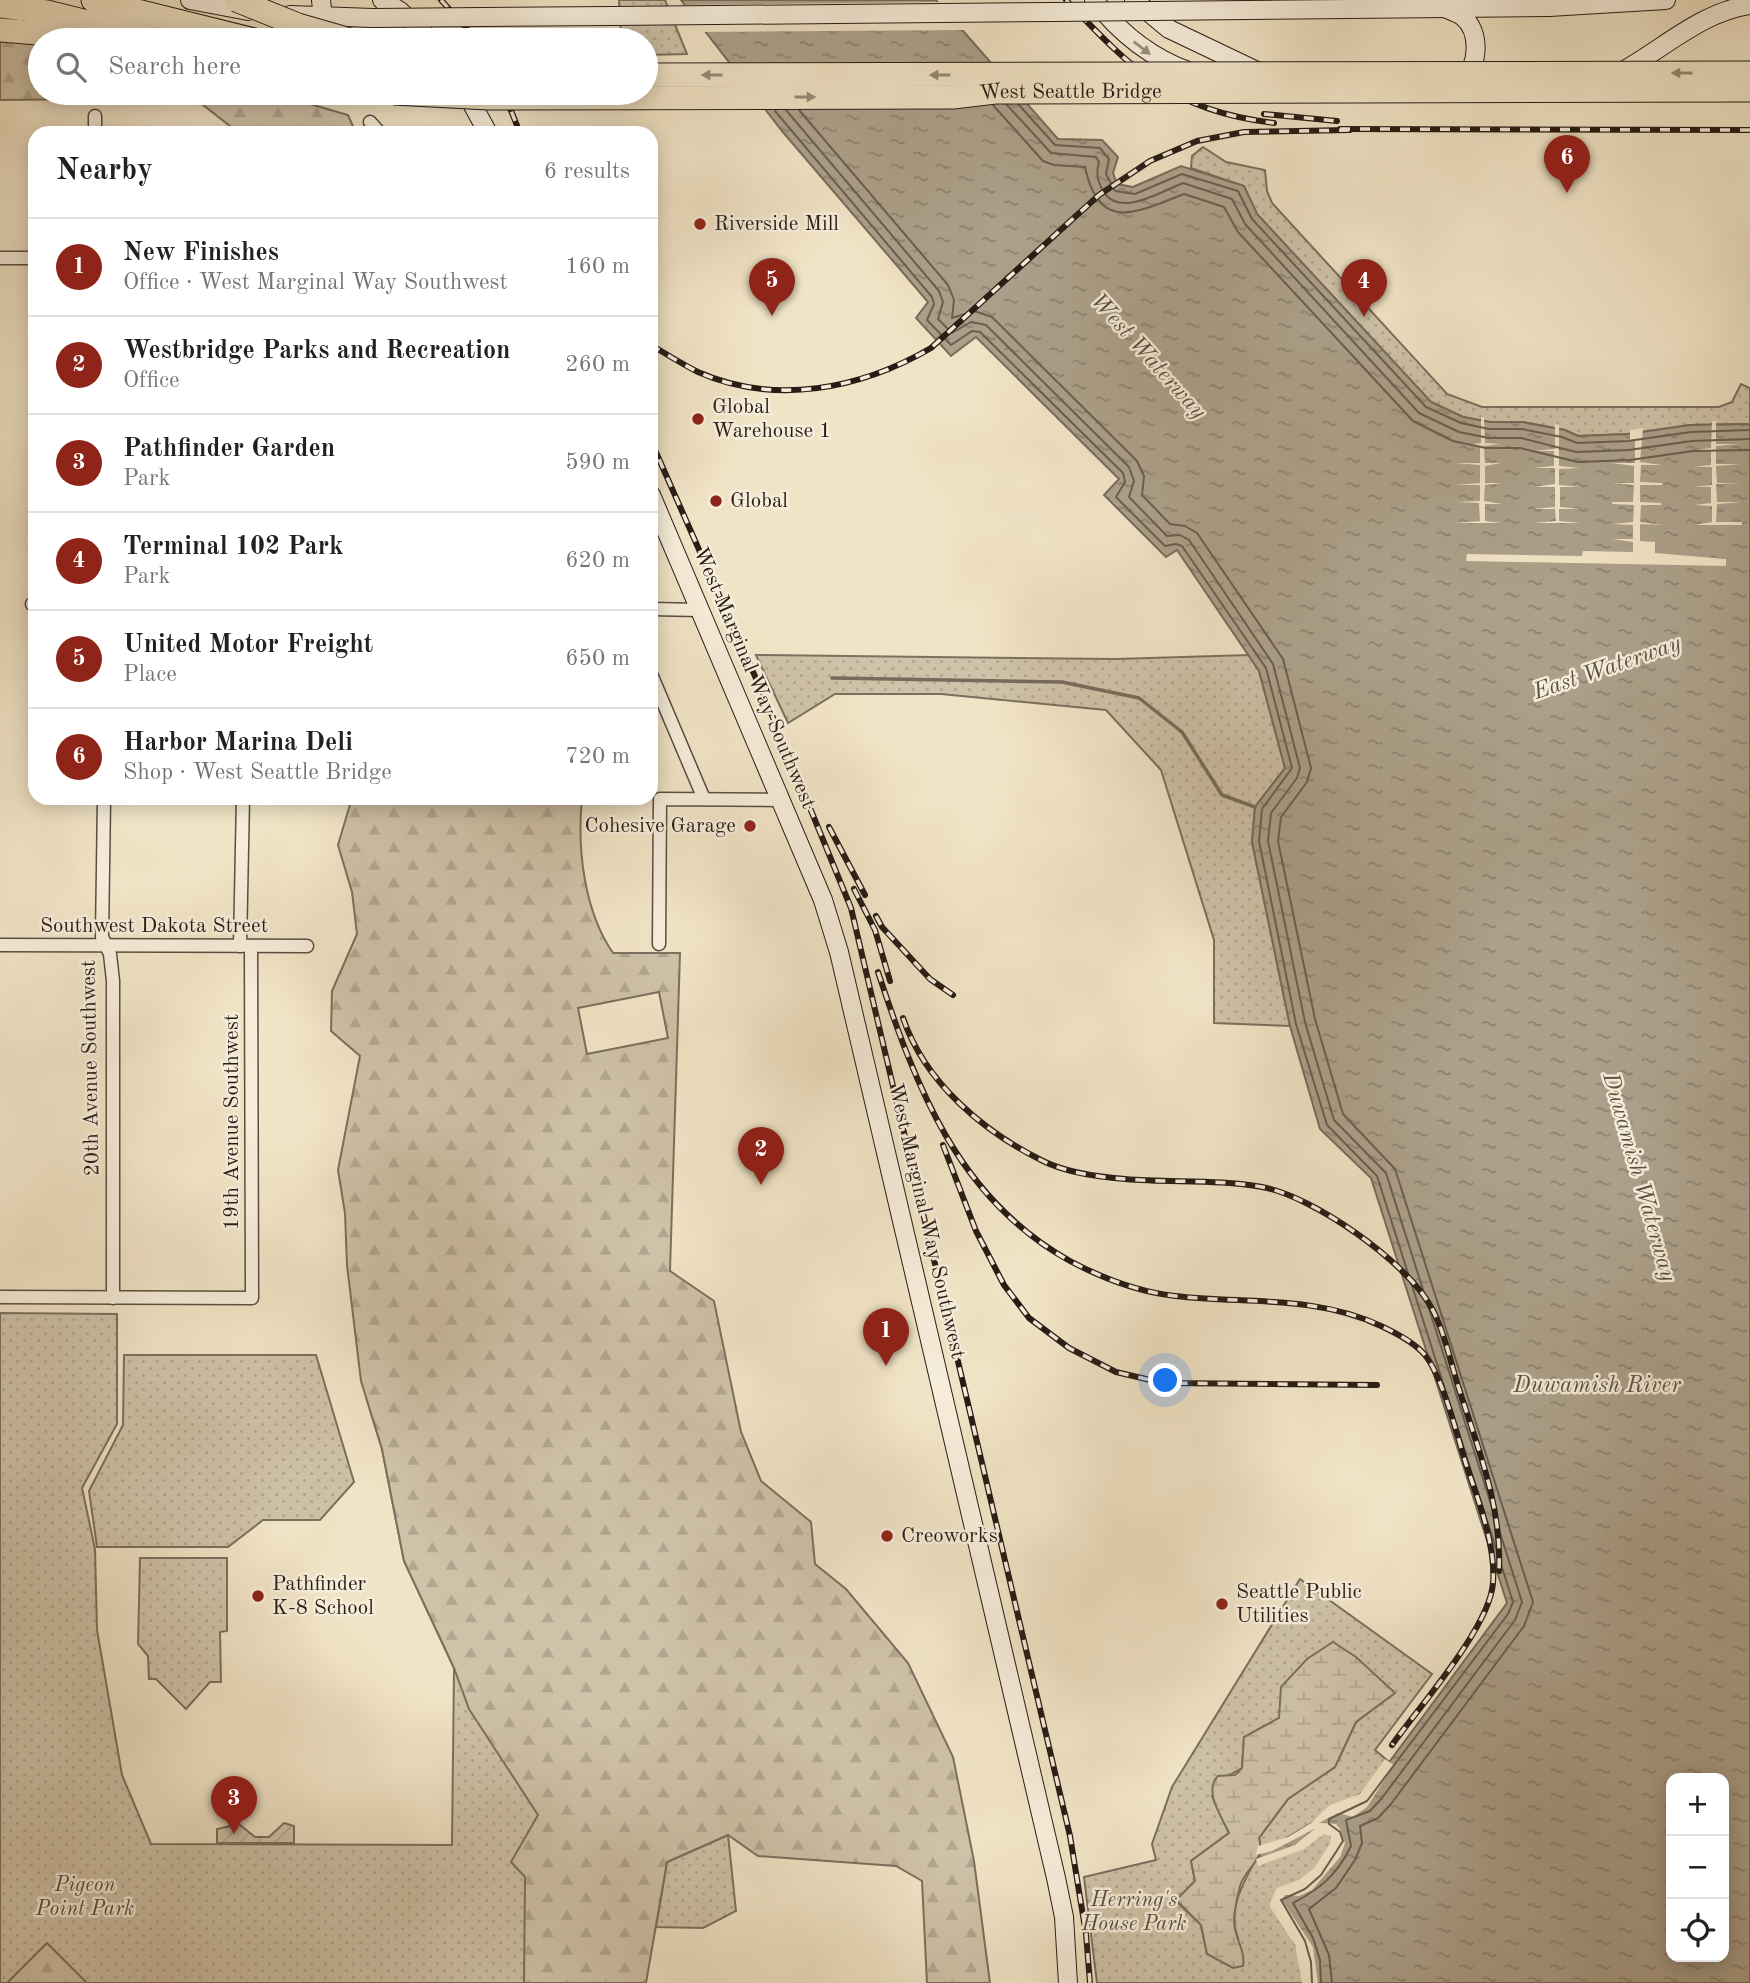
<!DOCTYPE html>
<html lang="en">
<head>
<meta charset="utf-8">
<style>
	body { margin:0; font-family:"Old Standard TT",serif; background:#f2f2f2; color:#202124 }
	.controls { position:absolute; right:21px; bottom:21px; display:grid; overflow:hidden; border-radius:14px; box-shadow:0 4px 18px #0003 }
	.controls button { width:63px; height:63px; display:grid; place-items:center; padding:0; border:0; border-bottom:2px solid #e0e0e0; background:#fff; color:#202124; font:35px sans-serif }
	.you { position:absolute; left:1166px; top:1381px; width:24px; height:24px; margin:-18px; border:5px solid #fff; border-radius:50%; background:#1a73e8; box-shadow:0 0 0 10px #1a73e833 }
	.badge { display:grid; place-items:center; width:46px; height:46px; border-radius:50%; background:#8f2418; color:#fff; font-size:23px; font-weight:700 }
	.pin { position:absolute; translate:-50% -58px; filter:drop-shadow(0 2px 4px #0008) }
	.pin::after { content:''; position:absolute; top:37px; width:24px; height:21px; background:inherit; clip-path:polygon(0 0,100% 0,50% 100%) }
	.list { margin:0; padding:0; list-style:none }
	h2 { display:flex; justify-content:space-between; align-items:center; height:91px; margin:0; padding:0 28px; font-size:30px }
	h2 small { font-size:23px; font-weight:400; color:#757577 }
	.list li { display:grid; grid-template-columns:46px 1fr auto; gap:21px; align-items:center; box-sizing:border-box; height:98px; padding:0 28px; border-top:2px solid #e0e0e0 }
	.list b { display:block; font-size:26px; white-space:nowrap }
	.list p { margin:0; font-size:23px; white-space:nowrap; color:#757577 }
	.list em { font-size:23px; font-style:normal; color:#757577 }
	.icon { flex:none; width:38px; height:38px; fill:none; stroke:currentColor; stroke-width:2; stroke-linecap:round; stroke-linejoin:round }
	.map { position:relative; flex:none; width:1750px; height:1983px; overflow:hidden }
	.search { position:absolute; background:#fff; box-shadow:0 4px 18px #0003; left:28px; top:28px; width:630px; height:77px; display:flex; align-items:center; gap:18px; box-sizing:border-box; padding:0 24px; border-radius:38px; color:#757577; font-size:26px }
	.panel { position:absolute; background:#fff; box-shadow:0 4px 18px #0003; left:28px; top:126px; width:630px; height:679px; border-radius:21px }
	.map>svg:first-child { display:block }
	.grass { fill:url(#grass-dots); stroke:#7b6f5e; stroke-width:2; fill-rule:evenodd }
	.forest { fill:url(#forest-firs); stroke:#7b6f5e; stroke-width:2; fill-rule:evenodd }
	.wetland { fill:url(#wetland-marsh); stroke:#7b6f5e; stroke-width:2 }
	.garden { fill:url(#garden-furrows); stroke:#7b6f5e; stroke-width:2 }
	.water { fill:url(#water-ripples); stroke:#776b5b; stroke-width:2; fill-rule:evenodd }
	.pier { fill:#f1e4c6 }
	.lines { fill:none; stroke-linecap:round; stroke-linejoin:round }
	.shore { stroke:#6a5e50; stroke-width:2 }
	.stream { stroke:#776b5b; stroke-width:3.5 }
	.street-casing { stroke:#5a4e41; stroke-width:15 }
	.secondary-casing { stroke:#271c15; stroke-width:20 }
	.highway-casing { stroke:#271c15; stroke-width:25 }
	.street { stroke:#f6edda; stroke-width:12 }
	.secondary { stroke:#f6edda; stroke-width:18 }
	.highway { stroke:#f1e4c6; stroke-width:23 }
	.rail-casing { stroke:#271c15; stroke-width:6 }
	.rail { stroke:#f6edda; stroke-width:3.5; stroke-dasharray:10; stroke-linecap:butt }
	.secondary-bridge-casing { stroke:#271c15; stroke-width:20; stroke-linecap:butt }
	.highway-bridge-casing { stroke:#271c15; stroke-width:25; stroke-linecap:butt }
	.secondary-bridge { stroke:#f6edda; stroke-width:18 }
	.highway-bridge { stroke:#f1e4c6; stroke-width:23 }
	.oneway { fill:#998f81 }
	.oneway2 { fill:#968a76 }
	.poi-dot { fill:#8f2418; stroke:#f6edda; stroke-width:2.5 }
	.labels { text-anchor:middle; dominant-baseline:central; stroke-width:5; stroke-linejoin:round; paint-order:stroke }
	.street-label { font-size:21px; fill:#271c15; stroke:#f6edda }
	.poi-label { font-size:21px; fill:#271c15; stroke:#f6edda; text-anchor:start }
	.park-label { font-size:21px; font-style:italic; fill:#594e41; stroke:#f6edda }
	.water-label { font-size:23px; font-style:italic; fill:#5c5144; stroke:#f6edda }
</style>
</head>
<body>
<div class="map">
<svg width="1750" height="1983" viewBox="0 0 1750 1983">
	<defs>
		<pattern id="grass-dots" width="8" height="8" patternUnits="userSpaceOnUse" patternTransform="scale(1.75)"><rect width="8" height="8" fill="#cfc2a8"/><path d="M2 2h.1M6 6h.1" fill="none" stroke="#b2a690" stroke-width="1.8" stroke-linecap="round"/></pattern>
		<pattern id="forest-firs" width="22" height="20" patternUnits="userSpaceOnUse" patternTransform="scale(1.75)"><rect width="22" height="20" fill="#cfc2a8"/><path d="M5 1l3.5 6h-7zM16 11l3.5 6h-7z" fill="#b2a690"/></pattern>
		<pattern id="wetland-marsh" width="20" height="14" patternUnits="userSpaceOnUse" patternTransform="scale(1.75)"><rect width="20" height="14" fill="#cfc2a8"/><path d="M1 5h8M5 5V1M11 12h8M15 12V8" fill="none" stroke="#b2a690"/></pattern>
		<pattern id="garden-furrows" width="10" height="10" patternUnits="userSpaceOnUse" patternTransform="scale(1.75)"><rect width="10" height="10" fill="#cfc2a8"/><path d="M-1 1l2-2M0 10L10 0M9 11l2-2" fill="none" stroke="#b2a690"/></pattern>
		<pattern id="water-ripples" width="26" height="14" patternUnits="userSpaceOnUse" patternTransform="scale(1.75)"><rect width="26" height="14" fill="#aca08a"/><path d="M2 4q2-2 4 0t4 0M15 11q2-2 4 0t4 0" fill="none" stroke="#8c8270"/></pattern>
	</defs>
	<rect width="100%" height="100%" fill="#f1e4c6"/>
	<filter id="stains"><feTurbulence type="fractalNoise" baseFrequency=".00286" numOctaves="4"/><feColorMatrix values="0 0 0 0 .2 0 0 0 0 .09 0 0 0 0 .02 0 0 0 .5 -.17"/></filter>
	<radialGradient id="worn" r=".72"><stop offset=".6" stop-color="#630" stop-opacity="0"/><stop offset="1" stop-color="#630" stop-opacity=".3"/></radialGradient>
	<!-- grass -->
	<g class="grass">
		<polygon points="619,0 665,0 687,54 646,55 646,40 617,40 621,35"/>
		<polygon points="1203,147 1226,162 1265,170 1267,191 1272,203 1447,394 1482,407 1719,407 1732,402 1741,384 1750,388 1750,424 1690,425 1628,434 1578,436 1565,430 1523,422 1490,422 1463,417 1431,402 1257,214 1244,186 1191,168 1192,156"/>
		<polygon points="756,655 1116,659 1249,655 1259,671 1285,768 1255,807 1252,842 1290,1026 1214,1023 1214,940 1161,770 1106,710 941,694 835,694 788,723"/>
		<polygon points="0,1313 117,1314 117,1424 82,1488 95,1549 97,1630 122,1775 151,1844 452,1845 454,1668 404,1561 382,1449 367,1400 541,1427 541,1983 0,1983"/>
		<polygon points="124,1355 316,1355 354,1482 320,1520 263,1520 228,1547 97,1547 89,1491 123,1425"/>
		<polygon points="140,1558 227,1558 227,1631 220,1632 221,1682 210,1682 186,1709 156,1679 149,1679 148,1656 138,1644"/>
		<path d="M1300,1579L1432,1674L1375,1750L1388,1761L1370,1788L1321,1831L1334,1835L1298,1944L1306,1983H1097L1084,1877L1156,1860L1152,1844L1172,1787ZM1395,1693L1356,1722L1335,1767L1288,1799L1259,1838L1261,1848C1249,1877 1225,1904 1238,1938L1207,1954L1201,1925L1176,1901L1195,1881L1191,1861L1229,1833L1212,1796L1226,1777L1242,1768L1244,1737L1279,1718Z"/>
		<polygon points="728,1835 736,1911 703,1928 656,1927 667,1862"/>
	</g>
	<!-- forest -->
	<g class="forest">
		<polygon points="9,40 40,43 40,93 272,93 348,115 356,133 239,133 194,98 0,100 0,42"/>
		<path d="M352,798H582C577,849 584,911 613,953H680L670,1271L714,1301L741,1432L761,1481L811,1522L815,1564L846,1589L908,1663L953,1757L974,1861L990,1983H927L922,1881L896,1866L758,1856L728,1835L667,1862L646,1983H524L525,1877L511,1862L538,1815L469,1709L454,1668L404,1561L382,1449L361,1381L347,1265L345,1213L338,1170L360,1056L331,1031L332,991L357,934L352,892L338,845ZM659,992L668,1038L587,1054L578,1008Z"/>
		<polygon points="47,1943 87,1983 7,1983"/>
	</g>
	<!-- wetland -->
	<path class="wetland" d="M1333,1642L1356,1657L1395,1693L1356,1722L1335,1767L1288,1799L1259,1838C1265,1862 1247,1865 1240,1886C1237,1898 1232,1917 1235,1929C1238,1944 1245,1951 1243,1966L1233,1968L1207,1954L1201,1925L1176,1900L1195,1881L1191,1861L1229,1833C1222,1817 1203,1791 1218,1776L1235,1775L1242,1768L1244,1737L1279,1718L1281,1687L1307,1659Z"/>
	<!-- garden -->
	<polygon class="garden" points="284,1823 294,1826 294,1843 217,1843 217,1829 239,1824 255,1837 269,1837"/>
	<!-- water -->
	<path class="water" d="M681,0H936L1058,139L1102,140L1118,157L1113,173L1117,184L1133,187L1181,166L1244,186L1257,214L1431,402L1463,417L1490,422H1522L1565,430L1578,436L1628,434L1690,425L1750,424V1983H1306L1304,1963L1273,1898C1305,1881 1316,1871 1336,1841L1323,1830L1302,1846L1258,1862L1261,1848L1273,1846L1370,1788L1507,1603L1371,1178L1320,1129L1290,1026L1252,842L1255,807L1285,768L1259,671L1177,550L1166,557L1104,495L1119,479L976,337L951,356L916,318L928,302L782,131ZM1671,1778H1724V1957H1671Z"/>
	<!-- pier -->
	<g class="pier">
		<polygon points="942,2 966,30 701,32 680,5"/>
		<polygon points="1481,417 1484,417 1485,443 1501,444 1484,446 1485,463 1501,463 1485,466 1485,483 1502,483 1485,485 1484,501 1502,504 1485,504 1485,521 1502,523 1455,523 1480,521 1479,503 1455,502 1480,501 1480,485 1455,485 1480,483 1480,465 1455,463 1480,463 1480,446 1466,445 1481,443"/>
		<polygon points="1712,421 1716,421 1716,444 1740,444 1716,446 1716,464 1742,464 1716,466 1717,483 1742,484 1716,484 1717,502 1742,502 1717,504 1716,522 1742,522 1742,525 1695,525 1712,522 1712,506 1694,505 1711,503 1711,487 1694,487 1712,485 1712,467 1693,467 1711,465 1711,450 1695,450 1711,448"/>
		<polygon points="1555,424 1559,425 1559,466 1580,468 1559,469 1559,485 1581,487 1560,487 1560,507 1581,509 1559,509 1559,521 1581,523 1534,523 1556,521 1555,509 1533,509 1555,507 1555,487 1533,487 1555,484 1555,468 1533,468 1554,466 1554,451 1533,451 1555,449"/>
		<polygon points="1643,428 1640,462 1662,465 1641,465 1640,482 1662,483 1662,485 1640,485 1640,502 1661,503 1661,505 1641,505 1640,522 1662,525 1640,524 1640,541 1655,542 1655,553 1726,559 1726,566 1466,561 1467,554 1582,556 1583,551 1633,552 1633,542 1612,539 1633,539 1633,525 1612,524 1633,522 1634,505 1612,504 1612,502 1633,502 1634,485 1612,483 1634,483 1634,466 1612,463 1635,463 1635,441 1630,441 1630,430"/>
		<polygon points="1385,1759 1394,1765 1367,1807 1353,1817 1338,1813 1319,1823 1336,1824 1340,1829 1345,1843 1340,1857 1312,1890 1299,1896 1285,1895 1282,1900 1313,1947 1318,1983 1302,1983 1295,1945 1270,1907 1270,1902 1277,1888 1299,1880 1314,1868 1330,1844 1331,1837 1324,1834 1304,1849 1258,1866 1256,1859 1295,1845 1316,1828 1272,1851 1256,1855 1258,1846 1288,1837 1311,1823 1330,1805 1360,1794"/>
	</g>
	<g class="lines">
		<!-- shore -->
		<g class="shore">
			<path d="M993,105L1043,161L1054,165L1085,167C1099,234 1137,212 1184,194L1224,207L1238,232L1413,421L1453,441L1486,448H1520L1578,462L1630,460L1693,451L1750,450"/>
			<path d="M1007,105L1051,153L1096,157L1099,162C1096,172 1097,179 1102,189C1117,220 1162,191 1183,183L1232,199L1245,224L1419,413L1459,432L1489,438H1521L1576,452L1629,450L1692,441L1750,439"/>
			<polyline points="1019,105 1055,145 1100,148 1109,159 1106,174 1115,191 1135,194 1182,174 1238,191 1252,219 1426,407 1461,423 1489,429 1522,429 1562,437 1577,443 1628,441 1691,432 1750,430"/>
			<path d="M786,110L939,291L943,302L938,319L952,333L971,322L986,325L1129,467L1134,481L1129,497L1167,536L1180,535L1189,540L1273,664L1300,768L1297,778L1271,813L1268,841L1305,1022L1334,1120L1386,1173L1522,1602L1515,1620L1382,1798L1370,1811L1346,1820L1351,1846C1337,1875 1320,1889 1293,1903L1313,1938L1320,1960L1321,1983"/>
			<polyline points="799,110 948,285 954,300 952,318 974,311 992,317 1137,461 1144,476 1142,495 1170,524 1185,526 1197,533 1283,659 1311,768 1307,782 1281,817 1278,841 1315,1019 1343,1114 1395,1169 1533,1602 1524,1626 1391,1804 1378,1818 1360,1826 1362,1843 1355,1860 1336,1888 1309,1909 1329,1955 1332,1983"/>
			<polyline points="775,111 932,297 934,304 927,320 951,345 972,331 980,332 1123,473 1125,482 1116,497 1165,546 1176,544 1182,546 1266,668 1292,768 1262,809 1259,841 1296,1024 1327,1125 1377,1176 1513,1602 1508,1614 1367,1801 1329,1819 1329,1824 1340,1832 1343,1841 1321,1875 1305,1889 1281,1900 1305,1941 1311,1962 1312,1983"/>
		</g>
		<!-- stream -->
		<polyline class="stream" points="832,678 1062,682 1139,698 1182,732 1222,795 1255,807"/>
		<defs>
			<g id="street">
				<polyline points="370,122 380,133"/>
				<polyline points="95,133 95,116"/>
				<polyline points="0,258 35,258"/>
				<polyline points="32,604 35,604"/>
				<polyline points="651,609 700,610"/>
				<polyline points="651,674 704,799"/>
				<polyline points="104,798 102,937 110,954 113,981 113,1298"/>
				<polyline points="659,944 660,799 780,800"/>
				<polyline points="0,945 307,946"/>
				<polyline points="240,946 243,798"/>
				<polyline points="0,1297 252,1298 251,946"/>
			</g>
			<g id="secondary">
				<polyline points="190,0 248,11"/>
				<polyline points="321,0 323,18"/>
				<polyline points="382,0 400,11 431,40"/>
				<path d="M1094,0C1119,32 1149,57 1188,71"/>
				<polyline points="1134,0 1169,29 1257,71"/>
				<path d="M1447,9C1451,11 1458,13 1462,16C1481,31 1480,68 1460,81"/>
				<polyline points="1248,10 1549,7 1666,0"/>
				<polyline points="290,15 373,18"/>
				<polyline points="612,16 1053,12"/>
				<path d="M1621,72C1663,49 1701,12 1750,5"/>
				<polyline points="466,93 488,133"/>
				<polyline points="651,495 823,900 839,952 1056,1878 1064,1917 1068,1983"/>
			</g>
			<g id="highway">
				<polyline points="93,0 254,40"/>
				<polyline points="0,6 47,12 159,40"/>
				<polyline points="0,30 98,38"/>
			</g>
		</defs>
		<!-- street casing -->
		<use href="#street" class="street-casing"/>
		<!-- secondary casing -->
		<use href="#secondary" class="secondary-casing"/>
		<!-- highway casing -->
		<use href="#highway" class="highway-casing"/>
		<!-- street -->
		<use href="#street" class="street"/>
		<!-- secondary -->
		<use href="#secondary" class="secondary"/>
		<!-- highway -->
		<use href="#highway" class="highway"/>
		<defs>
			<g id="rail">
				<polyline points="441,0 477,40"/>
				<path d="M1066,0C1134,71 1171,110 1274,123"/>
				<polyline points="504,93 520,133"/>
				<polyline points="1264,114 1337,121"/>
				<polyline points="1340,129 1750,130"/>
				<path d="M651,345C666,354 682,364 698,372C775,406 861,389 931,348L1099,195L1150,161L1197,141L1244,132L1350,130"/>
				<polyline points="651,441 769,708 851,908 1070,1836 1086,1934 1090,1983"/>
				<polyline points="829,827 865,895"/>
				<polyline points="854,889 875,930 890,981"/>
				<polyline points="876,916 882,927 930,979 953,995"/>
				<path d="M878,972C916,1087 958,1199 1070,1261C1102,1278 1139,1292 1175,1296C1246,1304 1315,1295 1381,1326C1396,1333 1414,1342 1425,1355C1443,1378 1457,1435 1466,1464C1478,1500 1496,1545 1493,1583C1490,1627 1419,1707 1392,1745"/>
				<path d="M903,1018C925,1083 984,1132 1043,1161C1067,1173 1099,1177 1125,1179C1170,1183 1218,1179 1262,1187C1313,1196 1407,1262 1431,1307C1445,1332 1451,1365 1460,1392C1479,1451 1502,1508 1499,1571"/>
				<polyline points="943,1145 976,1231 1004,1285 1029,1318 1069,1348 1116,1372 1163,1383 1377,1385"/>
			</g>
		</defs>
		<!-- rail casing -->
		<use href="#rail" class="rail-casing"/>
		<!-- rail -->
		<use href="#rail" class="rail"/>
		<defs>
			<g id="secondary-bridge">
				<polyline points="1053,12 1248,10"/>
				<polyline points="373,18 612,16"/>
			</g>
			<g id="highway-bridge">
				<polyline points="236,0 298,25 350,40"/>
				<polyline points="646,75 1750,73"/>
				<path id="s1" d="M394,93L488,98L953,97L995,92L1750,90"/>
			</g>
		</defs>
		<!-- secondary-bridge casing -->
		<use href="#secondary-bridge" class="secondary-bridge-casing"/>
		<!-- highway-bridge casing -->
		<use href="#highway-bridge" class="highway-bridge-casing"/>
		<!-- secondary-bridge -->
		<use href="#secondary-bridge" class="secondary-bridge"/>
		<!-- highway-bridge -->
		<use href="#highway-bridge" class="highway-bridge"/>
	</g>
	<!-- one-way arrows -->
	<defs><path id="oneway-solid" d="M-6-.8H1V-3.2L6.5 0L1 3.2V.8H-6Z" transform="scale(1.75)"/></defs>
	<use class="oneway" href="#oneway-solid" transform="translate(1142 48) rotate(38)"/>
	<g class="oneway2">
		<use href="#oneway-solid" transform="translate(1682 73) rotate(180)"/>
		<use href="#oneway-solid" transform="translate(712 75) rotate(180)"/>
		<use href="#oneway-solid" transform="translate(940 75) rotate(180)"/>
		<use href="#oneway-solid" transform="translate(805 97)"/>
	</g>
	<!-- markers -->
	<g class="poi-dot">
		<circle cx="700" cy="224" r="7"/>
		<circle cx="698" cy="419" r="7"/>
		<circle cx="716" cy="501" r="7"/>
		<circle cx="750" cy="826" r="7"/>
		<circle cx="887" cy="1536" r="7"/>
		<circle cx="258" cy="1596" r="7"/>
		<circle cx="1222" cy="1604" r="7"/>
	</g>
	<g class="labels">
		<!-- street labels -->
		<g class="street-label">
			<text stroke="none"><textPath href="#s1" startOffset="677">West Seattle Bridge</textPath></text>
			<text transform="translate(754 678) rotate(67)">West Marginal Way Southwest</text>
			<text x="154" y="926">Southwest Dakota Street</text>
			<text transform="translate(91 1068) rotate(-91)">20th Avenue Southwest</text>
			<text transform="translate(232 1122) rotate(-90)">19th Avenue Southwest</text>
			<text transform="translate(926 1221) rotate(77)">West Marginal Way Southwest</text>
		</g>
		<!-- poi labels -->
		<g class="poi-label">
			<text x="714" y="224">Riverside Mill</text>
			<text x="712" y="407">Global<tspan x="712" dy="24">Warehouse 1</tspan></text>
			<text x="730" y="501">Global</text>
			<text x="736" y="826" text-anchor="end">Cohesive Garage</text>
			<text x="901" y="1536">Creoworks</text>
			<text x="272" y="1584">Pathfinder<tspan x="272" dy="24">K-8 School</tspan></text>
			<text x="1236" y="1592">Seattle Public<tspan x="1236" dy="24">Utilities</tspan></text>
		</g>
		<!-- park labels -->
		<g class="park-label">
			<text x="85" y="1885">Pigeon<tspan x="85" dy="24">Point Park</tspan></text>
			<text x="1134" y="1900">Herring's<tspan x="1134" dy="24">House Park</tspan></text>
		</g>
		<!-- water labels -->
		<g class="water-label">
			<text transform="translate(1148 356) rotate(48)">West Waterway</text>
			<text transform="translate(1607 668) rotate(-19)">East Waterway</text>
			<text transform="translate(1639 1177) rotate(74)">Duwamish Waterway</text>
			<text x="1597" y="1385">Duwamish River</text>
		</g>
	</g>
	<rect width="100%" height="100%" filter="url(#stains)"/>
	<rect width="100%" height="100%" fill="url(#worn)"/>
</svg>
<div class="controls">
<button>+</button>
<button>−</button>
<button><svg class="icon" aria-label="locate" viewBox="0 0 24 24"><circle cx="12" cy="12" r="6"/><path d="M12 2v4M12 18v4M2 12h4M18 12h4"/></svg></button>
</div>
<div class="you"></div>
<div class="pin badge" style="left:886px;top:1366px">1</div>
<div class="pin badge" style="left:761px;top:1185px">2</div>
<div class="pin badge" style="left:234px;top:1834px">3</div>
<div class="pin badge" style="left:1364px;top:317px">4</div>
<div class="pin badge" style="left:772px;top:316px">5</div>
<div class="pin badge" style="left:1567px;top:193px">6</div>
<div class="search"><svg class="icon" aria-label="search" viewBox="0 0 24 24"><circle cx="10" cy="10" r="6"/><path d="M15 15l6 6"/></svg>Search here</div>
<section class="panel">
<h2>Nearby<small>6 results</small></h2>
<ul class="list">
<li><span class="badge">1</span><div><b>New Finishes</b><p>Office · West Marginal Way Southwest</p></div><em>160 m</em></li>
<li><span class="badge">2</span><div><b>Westbridge Parks and Recreation</b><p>Office</p></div><em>260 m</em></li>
<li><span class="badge">3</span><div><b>Pathfinder Garden</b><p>Park</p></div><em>590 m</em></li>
<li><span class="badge">4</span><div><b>Terminal 102 Park</b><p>Park</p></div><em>620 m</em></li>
<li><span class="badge">5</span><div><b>United Motor Freight</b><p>Place</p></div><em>650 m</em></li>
<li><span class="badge">6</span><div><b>Harbor Marina Deli</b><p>Shop · West Seattle Bridge</p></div><em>720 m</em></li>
</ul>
</section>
</div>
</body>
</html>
